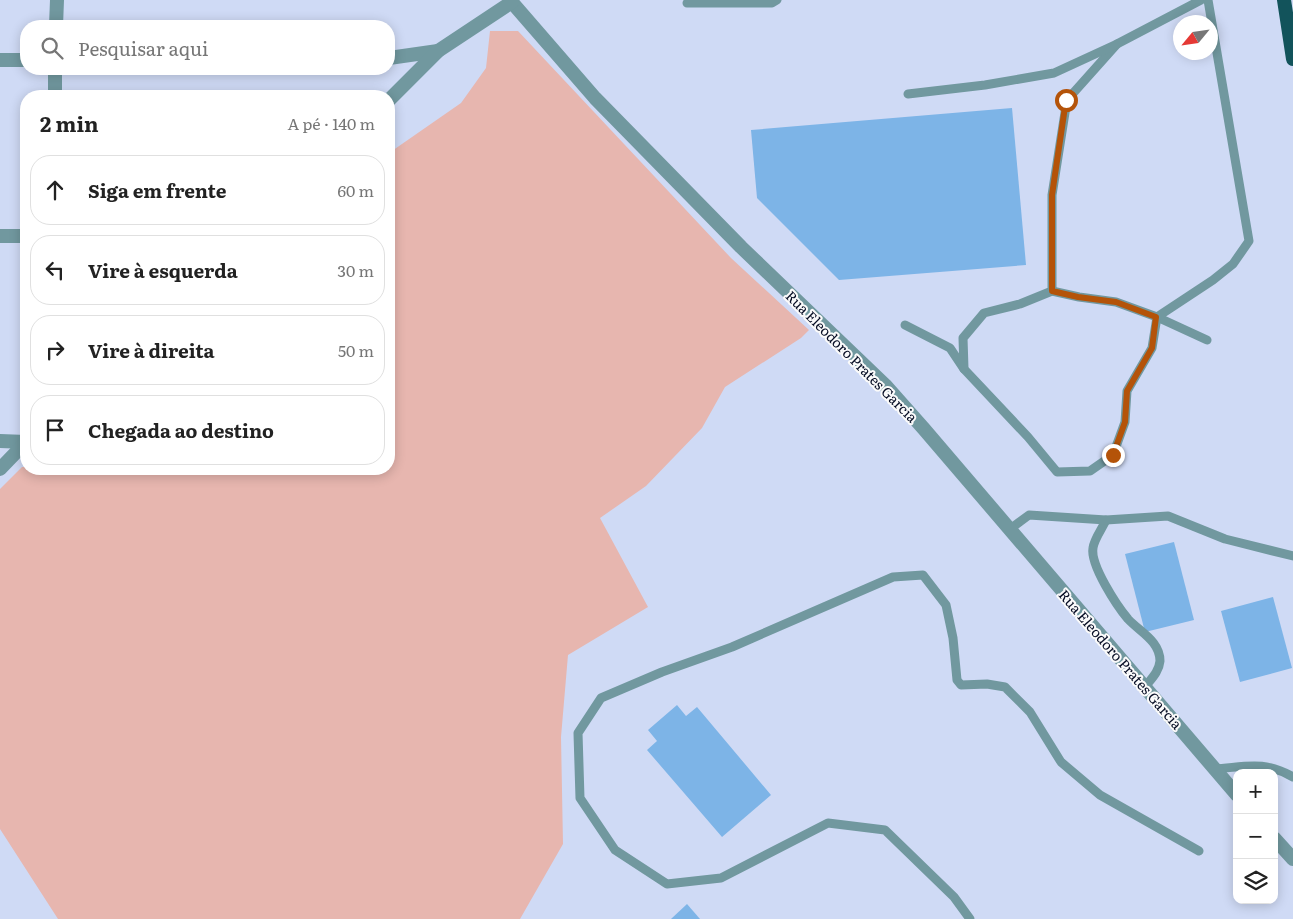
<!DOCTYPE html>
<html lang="pt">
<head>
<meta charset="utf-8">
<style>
	body { margin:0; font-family:Literata,serif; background:#f6f6f6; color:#222 }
	.controls { position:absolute; right:15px; bottom:15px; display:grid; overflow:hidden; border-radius:10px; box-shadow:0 2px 12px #0003 }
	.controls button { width:45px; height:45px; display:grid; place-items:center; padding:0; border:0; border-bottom:1px solid #e0e0e0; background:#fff; color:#222; font:25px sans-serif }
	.compass { position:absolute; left:1173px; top:15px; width:45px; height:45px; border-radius:50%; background:#fff; box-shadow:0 2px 12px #0003; rotate:241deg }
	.stop { position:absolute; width:15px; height:15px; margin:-11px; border:4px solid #b45309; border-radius:50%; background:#fff }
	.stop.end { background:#b45309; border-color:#fff; box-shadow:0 1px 5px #0008 }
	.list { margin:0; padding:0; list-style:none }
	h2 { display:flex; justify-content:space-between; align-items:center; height:65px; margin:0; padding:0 20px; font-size:21px }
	h2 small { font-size:16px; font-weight:400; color:#767676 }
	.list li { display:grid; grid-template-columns:32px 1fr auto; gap:15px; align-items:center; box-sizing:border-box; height:70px; margin:0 10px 10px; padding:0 10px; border:1px solid #e0e0e0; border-radius:20px }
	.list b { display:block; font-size:19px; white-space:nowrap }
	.list em { font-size:16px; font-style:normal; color:#767676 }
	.icon { flex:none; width:28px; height:28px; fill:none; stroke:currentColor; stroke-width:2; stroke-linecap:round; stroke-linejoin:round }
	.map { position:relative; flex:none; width:1293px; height:919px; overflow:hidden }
	.search { position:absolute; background:#fff; box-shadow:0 2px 12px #0003; left:20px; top:20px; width:375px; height:55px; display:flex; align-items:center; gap:12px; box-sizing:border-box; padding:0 18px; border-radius:20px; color:#767676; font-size:19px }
	.panel { position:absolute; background:#fff; box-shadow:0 2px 12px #0003; left:20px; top:90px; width:375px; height:385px; border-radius:20px }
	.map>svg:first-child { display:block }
	.green { fill:#e7b6af }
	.building { fill:#7db4e7 }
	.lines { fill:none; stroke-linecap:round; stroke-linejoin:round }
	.service { stroke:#71989f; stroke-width:9 }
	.minor { stroke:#71989f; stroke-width:14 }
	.trunk { stroke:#12535b; stroke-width:14 }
	.route { stroke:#b45309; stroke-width:6 }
	.labels { text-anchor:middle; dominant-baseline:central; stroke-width:4; stroke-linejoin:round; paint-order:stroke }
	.street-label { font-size:14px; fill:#070e25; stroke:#fbfbfb }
</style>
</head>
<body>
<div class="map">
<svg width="1293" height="919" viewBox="0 0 1293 919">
	<rect width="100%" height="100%" fill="#cfdaf5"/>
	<!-- green -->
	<polygon class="green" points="490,31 518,31 731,258 809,330 801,338 725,387 702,428 646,486 600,518 648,607 568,655 561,737 563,844 520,919 58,919 0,829 0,489 22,467 26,467 26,469 389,469 389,153 461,103 486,68"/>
	<!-- building -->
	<g class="building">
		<polygon points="1012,108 1026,265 839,280 757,198 751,130"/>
		<polygon points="1174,542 1194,620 1145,632 1125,554"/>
		<polygon points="1273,597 1292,668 1240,682 1221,611"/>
		<polygon points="677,705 686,716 697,707 771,795 722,837 647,750 657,741 648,730"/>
		<polygon points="687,904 700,919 671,919"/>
	</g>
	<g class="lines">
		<!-- service -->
		<g class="service">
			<polyline points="687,3 772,3 777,0"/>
			<polyline points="1117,44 1067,100 1052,195 1052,291 1020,304 984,313 963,338 964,369 1028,437 1057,472 1090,471 1113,455 1125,422 1127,391 1152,348 1157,317 1207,340"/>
			<polyline points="908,94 985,85 1054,73 1117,44 1201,0"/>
			<polyline points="1052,291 1079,297 1116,302 1157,317 1213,280 1233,264 1249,241 1208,0"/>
			<polyline points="905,325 950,348 964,369"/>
			<path d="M1106,520C1102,529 1094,539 1093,548C1090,565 1117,606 1128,619C1140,632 1160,641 1160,661C1159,672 1151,679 1145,687"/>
			<polyline points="1010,529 1029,515 1106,520 1168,516 1225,539 1293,556"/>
			<path d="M1214,769C1246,767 1263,760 1293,777"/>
			<polyline points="970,919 954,897 885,830 828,823 721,878 667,884 615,850 580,798 578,733 601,698 662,672 732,647 893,577 923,575 946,605 953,638 957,680 961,685 987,684 1005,687 1030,712 1061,762 1100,795 1199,851"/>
		</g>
		<!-- minor -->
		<g class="minor">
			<polyline points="510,0 595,98 741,247 885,385 924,429 1237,795"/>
			<polyline points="56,26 57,0"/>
			<polyline points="389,58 438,51"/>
			<polyline points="0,60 26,60"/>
			<polyline points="55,69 55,96"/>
			<polyline points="389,100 438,51 512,2"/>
			<polyline points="0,236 26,236"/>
			<polyline points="0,441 26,442"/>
			<polyline points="0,469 26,442"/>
			<polyline points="1274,838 1293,859"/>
		</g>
		<!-- trunk -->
		<polyline class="trunk" points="1284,0 1293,59"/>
	</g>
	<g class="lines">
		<!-- route -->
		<polyline class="route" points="1066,100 1052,195 1052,291 1078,297 1116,302 1156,317 1152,348 1127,391 1125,422 1113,455"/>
	</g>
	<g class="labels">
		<!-- street labels -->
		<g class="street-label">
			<text transform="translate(852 356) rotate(45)">Rua Eleodoro Prates Garcia</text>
			<text transform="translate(1121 659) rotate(49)">Rua Eleodoro Prates Garcia</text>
		</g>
	</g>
</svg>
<div class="controls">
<button>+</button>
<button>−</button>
<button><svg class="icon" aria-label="layers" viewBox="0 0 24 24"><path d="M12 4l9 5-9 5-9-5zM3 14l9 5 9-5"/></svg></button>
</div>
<svg class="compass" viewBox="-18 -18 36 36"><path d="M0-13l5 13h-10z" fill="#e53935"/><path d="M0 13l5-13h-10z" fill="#767676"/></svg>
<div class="stop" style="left:1066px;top:100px"></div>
<div class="stop end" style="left:1113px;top:455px"></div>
<div class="search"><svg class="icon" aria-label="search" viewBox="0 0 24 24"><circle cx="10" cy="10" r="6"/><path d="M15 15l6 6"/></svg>Pesquisar aqui</div>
<section class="panel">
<h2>2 min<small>A pé · 140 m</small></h2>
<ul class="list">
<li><svg class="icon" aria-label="ahead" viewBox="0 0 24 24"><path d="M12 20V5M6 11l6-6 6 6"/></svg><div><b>Siga em frente</b></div><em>60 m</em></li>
<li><svg class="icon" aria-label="left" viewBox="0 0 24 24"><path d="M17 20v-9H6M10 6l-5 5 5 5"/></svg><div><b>Vire à esquerda</b></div><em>30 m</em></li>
<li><svg class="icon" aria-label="right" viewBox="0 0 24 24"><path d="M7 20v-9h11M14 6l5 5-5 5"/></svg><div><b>Vire à direita</b></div><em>50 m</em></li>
<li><svg class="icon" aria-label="arrive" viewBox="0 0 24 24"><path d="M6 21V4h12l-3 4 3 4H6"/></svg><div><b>Chegada ao destino</b></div></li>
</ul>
</section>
</div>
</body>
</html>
